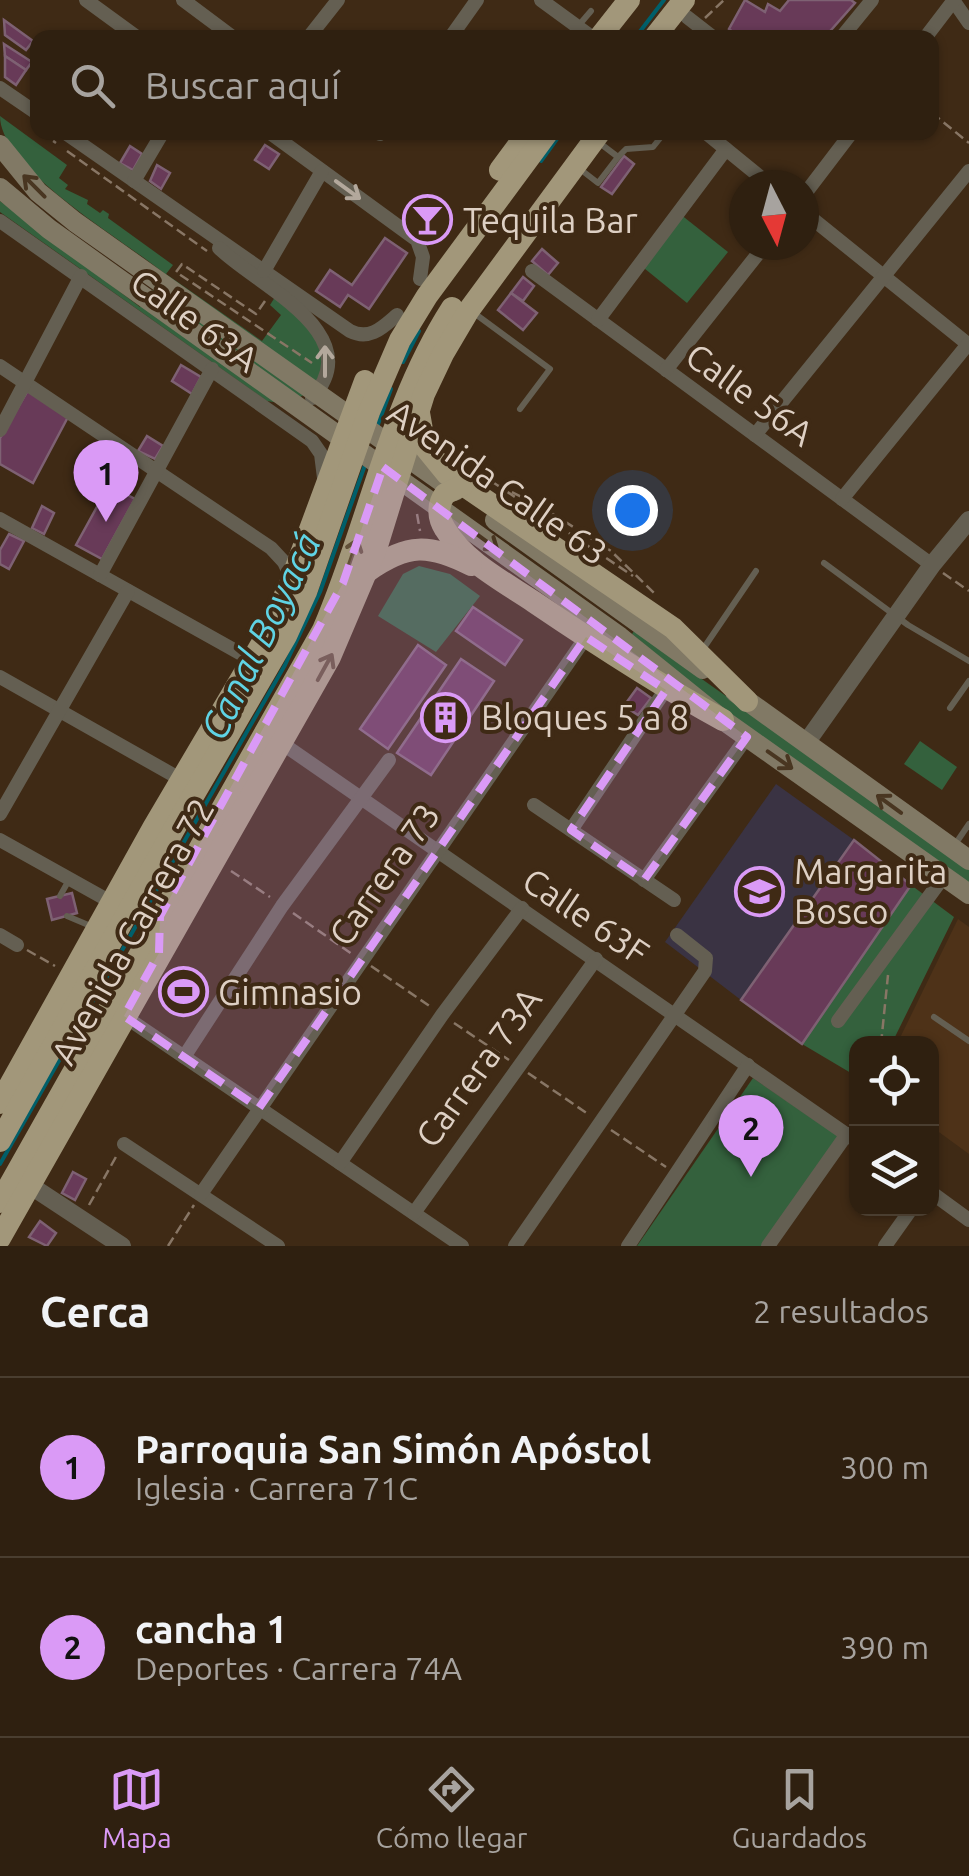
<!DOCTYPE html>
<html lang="es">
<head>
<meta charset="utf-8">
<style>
	body { margin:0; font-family:Ubuntu,sans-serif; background:#3b2d1e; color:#f1f3f6 }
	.controls { position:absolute; right:30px; bottom:30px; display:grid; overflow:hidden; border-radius:20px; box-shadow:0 2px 8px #0004 }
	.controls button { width:90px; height:90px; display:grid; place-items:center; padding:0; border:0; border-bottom:2px solid #4a3e30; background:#2f2010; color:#f1f3f6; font:50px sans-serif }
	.compass { position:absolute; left:729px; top:170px; width:90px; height:90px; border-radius:50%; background:#2f2010; box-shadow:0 2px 8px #0004; rotate:174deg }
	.you { position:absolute; left:632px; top:510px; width:35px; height:35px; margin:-25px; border:8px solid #fff; border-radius:50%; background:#1a73e8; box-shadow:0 0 0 15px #1a73e833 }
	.badge { display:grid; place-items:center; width:65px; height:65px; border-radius:50%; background:#da9af6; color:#111; font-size:32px; font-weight:700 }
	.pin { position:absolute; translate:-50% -82px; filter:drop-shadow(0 2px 5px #0008) }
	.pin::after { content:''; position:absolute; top:52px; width:35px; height:30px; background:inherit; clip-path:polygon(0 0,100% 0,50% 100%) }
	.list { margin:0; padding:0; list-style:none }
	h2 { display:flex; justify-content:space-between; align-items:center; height:130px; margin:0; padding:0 40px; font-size:42px }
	h2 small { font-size:32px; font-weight:400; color:#a7a39f }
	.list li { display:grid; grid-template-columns:65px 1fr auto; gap:30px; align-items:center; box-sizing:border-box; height:180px; padding:0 40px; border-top:2px solid #4a3e30 }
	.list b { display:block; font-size:38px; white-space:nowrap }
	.list p { margin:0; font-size:32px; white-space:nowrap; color:#a7a39f }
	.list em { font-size:32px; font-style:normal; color:#a7a39f }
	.icon { flex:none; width:55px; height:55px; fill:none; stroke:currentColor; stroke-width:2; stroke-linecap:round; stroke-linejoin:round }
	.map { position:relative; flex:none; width:969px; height:1246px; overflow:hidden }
	.search { position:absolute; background:#2f2010; box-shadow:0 2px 8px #0004; left:30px; right:30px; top:30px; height:110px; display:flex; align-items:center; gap:25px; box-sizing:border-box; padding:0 35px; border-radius:20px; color:#a7a39f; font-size:38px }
	.sheet { height:490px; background:#2f2010 }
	nav { display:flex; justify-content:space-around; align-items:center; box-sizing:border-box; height:140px; border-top:2px solid #4a3e30; background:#2f2010; font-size:28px; color:#a7a39f }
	nav a { display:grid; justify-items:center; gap:5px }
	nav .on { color:#da9af6 }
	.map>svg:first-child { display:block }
	.built { fill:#4e3218 }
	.education { fill:#3a3343 }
	.green { fill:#34613d }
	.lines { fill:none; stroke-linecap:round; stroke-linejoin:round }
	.stream { stroke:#005f6a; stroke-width:4 }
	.building { fill:#683a58; stroke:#7e6173; stroke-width:2.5 }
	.path { stroke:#887665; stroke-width:2.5; stroke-dasharray:10 5; stroke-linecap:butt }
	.service { stroke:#645f52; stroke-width:6 }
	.minor { stroke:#645f52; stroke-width:14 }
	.tertiary { stroke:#645f52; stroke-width:18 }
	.secondary { stroke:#817965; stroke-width:20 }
	.trunk { stroke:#a2977a; stroke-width:22 }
	.oneway { stroke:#493621 }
	.oneway2 { stroke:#b3a89c }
	.oneway3 { stroke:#625038 }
	.marked { fill:#da9af6; fill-opacity:0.2; stroke:#da9af6; stroke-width:8; stroke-dasharray:20 12; stroke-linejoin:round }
	.labels { text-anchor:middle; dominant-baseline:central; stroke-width:8; stroke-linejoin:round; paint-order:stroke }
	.poi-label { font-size:35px; fill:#ded0c4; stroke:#3f2a15; text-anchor:start }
	.street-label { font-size:35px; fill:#ded0c4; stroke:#3f2a15 }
	.water-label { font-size:38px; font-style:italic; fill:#5fd3e4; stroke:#3f2a15 }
</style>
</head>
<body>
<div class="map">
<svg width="969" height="1246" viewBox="0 0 969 1246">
	<rect width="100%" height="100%" fill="#3f2a15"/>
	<!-- built -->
	<polygon class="built" points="958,919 969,927 969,1154 932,1127 932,1044 897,1044"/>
	<!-- education -->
	<polygon class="education" points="776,784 854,840 741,1000 665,942"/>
	<!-- green -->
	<g class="green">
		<path d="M0,116L67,165L59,178L68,185L65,189L88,200L87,204L100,213L103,210L109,214L108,218L173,265L166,274L262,341L281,315L270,305L275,297C287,308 309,322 316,337C334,373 307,410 267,401L0,212V201L140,307L165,274C126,241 0,170 0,116Z"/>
		<polygon points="680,214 728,252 687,303 639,264"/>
		<polygon points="419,566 450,574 480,596 436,652 378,616 403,574"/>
		<polygon points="634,631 969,868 969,885 714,702 632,634"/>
		<polygon points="920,741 957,767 942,790 904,764"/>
		<polygon points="911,885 954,917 892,1043 856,1044 856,1076 802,1044 741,1000"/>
		<polygon points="753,1078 838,1136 762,1246 637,1246"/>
	</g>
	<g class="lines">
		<!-- stream -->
		<g class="stream">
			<polyline points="635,38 664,0"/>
			<polyline points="541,161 562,132"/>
			<polyline points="403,362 419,331"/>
			<polyline points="377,427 391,389"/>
			<polyline points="0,1164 285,665 320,592 365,465"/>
		</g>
	</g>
	<!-- building -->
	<g class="building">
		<polygon points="745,0 765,12 768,4 780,11 789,0 851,0 855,3 824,38 740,38 729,29"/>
		<polygon points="4,20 33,41 26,50 5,35"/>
		<polygon points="4,44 32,62 26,70 5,56"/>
		<polygon points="5,56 26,70 16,85 5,77"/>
		<polygon points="265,145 279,154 269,169 255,160"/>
		<polygon points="130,146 142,154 133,170 120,163"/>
		<polygon points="624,156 634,164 612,194 601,187"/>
		<polygon points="157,165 170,173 161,189 150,181"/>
		<polygon points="385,238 407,253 369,309 348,295 340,307 316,291 330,270 352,285"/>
		<polygon points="542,249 558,263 548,275 532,261"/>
		<polygon points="523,277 534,286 523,301 511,293"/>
		<polygon points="511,293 537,313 523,330 498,310"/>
		<polygon points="181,365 201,377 192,394 172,381"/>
		<polygon points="28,390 68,417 33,483 0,464 0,438"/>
		<polygon points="147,436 163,446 155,459 138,451"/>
		<polygon points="109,485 135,499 102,559 76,545"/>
		<polygon points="42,506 54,513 44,534 32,528"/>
		<polygon points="9,534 24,541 9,569 0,564 0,550"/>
		<polygon points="473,607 522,640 505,665 456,631"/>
		<polygon points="418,645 446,665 388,749 360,729"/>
		<polygon points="461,659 494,681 431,775 397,753"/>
		<polygon points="637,688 651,698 638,715 624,706"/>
		<polygon points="854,840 911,885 802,1044 741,1000"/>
		<polygon points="72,893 77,913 52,920 47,899"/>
		<polygon points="178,981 196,992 189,1004 170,993"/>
		<polygon points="73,1172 86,1179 75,1200 62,1193"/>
		<polygon points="40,1221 56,1233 47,1246 29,1237"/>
	</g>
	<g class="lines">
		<!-- path -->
		<g class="path">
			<polyline points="705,18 724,0"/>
			<polyline points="932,113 969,143"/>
			<polyline points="41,132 56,143"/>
			<polyline points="67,151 207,251"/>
			<polyline points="265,301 256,314 182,264 176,272 312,363"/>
			<polyline points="485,479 542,507 611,551 655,594"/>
			<polyline points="494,483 633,576"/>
			<polyline points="417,514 420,531"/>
			<polyline points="943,573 969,591"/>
			<polyline points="231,871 270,897"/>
			<polyline points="293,913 352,954"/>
			<polyline points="27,950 55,966"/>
			<polyline points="371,966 431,1007"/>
			<polyline points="454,1023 509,1060"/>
			<polyline points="881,1044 888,975"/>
			<polyline points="528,1073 588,1114"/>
			<polyline points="611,1130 666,1167"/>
			<polyline points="89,1205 117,1155"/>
			<polyline points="168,1246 194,1205"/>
		</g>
		<!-- service -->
		<g class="service">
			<polyline points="579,25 591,11"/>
			<polyline points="618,157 626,149 653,147 665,132"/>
			<polyline points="580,169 598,183 618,157 597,141"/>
			<polyline points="474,313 550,369 520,409"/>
			<polyline points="824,563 908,625 969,661"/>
			<polyline points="703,649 756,571"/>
			<polyline points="950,708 969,681"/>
			<polyline points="956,843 969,824"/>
			<polyline points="60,896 69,880"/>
			<polyline points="67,916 93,927"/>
			<polyline points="934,1017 969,1041"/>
		</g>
		<!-- minor -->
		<g class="minor">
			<polyline points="86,0 138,38"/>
			<polyline points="183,0 234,38"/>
			<polyline points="541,0 593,38"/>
			<polyline points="953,0 969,23"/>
			<polyline points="687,17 714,38"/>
			<polyline points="308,38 338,0"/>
			<polyline points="450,38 477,0"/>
			<polyline points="841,38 872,0"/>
			<polyline points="925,38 954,0"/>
			<polyline points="0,88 38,114"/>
			<path d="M64,132L350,331C370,341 383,327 397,315"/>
			<polyline points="269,132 417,240 423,257 420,279"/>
			<polyline points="705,132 770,185"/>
			<polyline points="380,134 381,132"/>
			<polyline points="134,181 163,132"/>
			<polyline points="804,195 852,132"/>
			<polyline points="804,212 969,345"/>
			<polyline points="0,221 312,441 321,454 324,478"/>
			<path d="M219,248C256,285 370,333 312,398"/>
			<polyline points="264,271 322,171"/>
			<polyline points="532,271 932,565"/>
			<polyline points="598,320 726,149"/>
			<polyline points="0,366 271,548 284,562 292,579"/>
			<polyline points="666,370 765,245"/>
			<polyline points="0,430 81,276"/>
			<polyline points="755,435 969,171"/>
			<polyline points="842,499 969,343"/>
			<polyline points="0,519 252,660"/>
			<polyline points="100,575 212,369"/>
			<polyline points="0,677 182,780"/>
			<polyline points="280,742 856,1141"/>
			<polyline points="534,805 674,900"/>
			<polyline points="0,814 128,591"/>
			<polyline points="571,830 666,689"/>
			<polyline points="0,840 111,902"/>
			<polyline points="644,880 747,737"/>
			<polyline points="0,935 17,945"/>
			<polyline points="124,1016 462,1246"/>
			<polyline points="838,1021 944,876"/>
			<polyline points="184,1057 282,906 389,760"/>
			<polyline points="124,1144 278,1246"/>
			<polyline points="340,1163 442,1015 522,908"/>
			<polyline points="932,1193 969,1220"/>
			<polyline points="201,1194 586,637"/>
			<polyline points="414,1213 596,959"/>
			<polyline points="515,1246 705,971 706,958 677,935"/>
			<polyline points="628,1246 748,1065"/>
			<polyline points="768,1246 847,1134"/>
			<polyline points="885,1246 912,1208"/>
		</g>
		<!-- tertiary -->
		<g class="tertiary">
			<polyline points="806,743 932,565 969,520"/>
			<polyline points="31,1186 122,1246"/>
		</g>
		<!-- secondary -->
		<g class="secondary">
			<polyline points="0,145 38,192 75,222 455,491"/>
			<polyline points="0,188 49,229 620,637 723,720 969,894"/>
			<polyline points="495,520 703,669"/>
			<polyline points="735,692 969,860"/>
		</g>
		<!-- trunk -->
		<g class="trunk">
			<polyline points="599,38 629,0"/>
			<polyline points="654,38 684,0"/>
			<polyline points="500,170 528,132"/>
			<polyline points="419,413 425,447 447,474 673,628 747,701"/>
			<path d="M463,485L445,494C437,505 438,518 445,529C464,561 504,582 534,602C596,644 657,684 723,720"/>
			<path d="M368,571C408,543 429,544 471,565"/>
			<polyline points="0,1103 153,828 268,633 289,586 365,381"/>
			<polyline points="0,1141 182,815 286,636 306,592 369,412 400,340 427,296 548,132"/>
			<path d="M0,1202L323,630C369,524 389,406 452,308"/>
			<polyline points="0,1238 330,657 376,549 424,394 443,354 469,310 600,132"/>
		</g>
	</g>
	<!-- one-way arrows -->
	<defs><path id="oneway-shaft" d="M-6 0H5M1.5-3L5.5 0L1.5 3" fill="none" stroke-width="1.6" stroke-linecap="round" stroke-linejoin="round" transform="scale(2.5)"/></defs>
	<g class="oneway">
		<use href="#oneway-shaft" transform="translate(34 186) rotate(-135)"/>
		<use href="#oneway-shaft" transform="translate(486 541) rotate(36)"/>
		<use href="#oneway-shaft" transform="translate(780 760) rotate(35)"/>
		<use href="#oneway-shaft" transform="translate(889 804) rotate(-144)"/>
	</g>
	<g class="oneway2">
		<use href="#oneway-shaft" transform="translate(348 190) rotate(36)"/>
		<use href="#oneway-shaft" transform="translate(325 361) rotate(-90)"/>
	</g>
	<g class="oneway3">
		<use href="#oneway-shaft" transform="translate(353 553) rotate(-71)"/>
		<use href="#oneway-shaft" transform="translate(325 667) rotate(-61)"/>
	</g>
	<!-- marked area -->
	<path class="marked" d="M383,467L747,737L644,880L571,830L666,690L586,637L259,1108L124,1016L159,953L160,916L343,583Z"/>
	<!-- icons -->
	<defs>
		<symbol id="bar-ring" viewBox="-11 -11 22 22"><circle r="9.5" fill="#3f2a15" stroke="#da9af6" stroke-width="1.5"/><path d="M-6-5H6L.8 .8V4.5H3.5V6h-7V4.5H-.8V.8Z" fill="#da9af6"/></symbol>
		<symbol id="building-ring" viewBox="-11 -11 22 22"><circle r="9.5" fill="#3f2a15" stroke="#da9af6" stroke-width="1.5"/><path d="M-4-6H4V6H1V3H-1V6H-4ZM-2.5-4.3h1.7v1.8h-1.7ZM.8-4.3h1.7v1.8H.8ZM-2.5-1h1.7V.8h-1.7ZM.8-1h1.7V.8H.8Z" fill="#da9af6"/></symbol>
		<symbol id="school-ring" viewBox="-11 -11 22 22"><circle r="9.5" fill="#3f2a15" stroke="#da9af6" stroke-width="1.5"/><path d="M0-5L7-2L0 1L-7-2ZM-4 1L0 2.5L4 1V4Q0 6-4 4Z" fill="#da9af6"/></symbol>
		<symbol id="stadium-ring" viewBox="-11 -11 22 22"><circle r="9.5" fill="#3f2a15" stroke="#da9af6" stroke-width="1.5"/><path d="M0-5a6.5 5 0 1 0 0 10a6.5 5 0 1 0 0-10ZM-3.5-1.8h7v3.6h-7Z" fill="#da9af6"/></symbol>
	</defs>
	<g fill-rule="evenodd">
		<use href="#bar-ring" x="400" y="192" width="55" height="55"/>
		<use href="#building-ring" x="418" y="690" width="55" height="55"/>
		<use href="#school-ring" x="732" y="864" width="55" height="55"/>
		<use href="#stadium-ring" x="156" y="964" width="55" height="55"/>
	</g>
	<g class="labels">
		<!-- poi labels -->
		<g class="poi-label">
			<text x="463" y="220">Tequila Bar</text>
			<text x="481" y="717">Bloques 5 a 8</text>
			<text x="794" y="871">Margarita<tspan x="794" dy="40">Bosco</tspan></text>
			<text x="218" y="992">Gimnasio</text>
		</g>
		<!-- street labels -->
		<g class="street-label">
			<text transform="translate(195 320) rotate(36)">Calle 63A</text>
			<text transform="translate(750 394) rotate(36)">Calle 56A</text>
			<text transform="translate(498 482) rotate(35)">Avenida Calle 63</text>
			<text transform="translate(384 874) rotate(-55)">Carrera 73</text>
			<text transform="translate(586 916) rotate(34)">Calle 63F</text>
			<text transform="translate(132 931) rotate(-61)">Avenida Carrera 72</text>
			<text transform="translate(478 1067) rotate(-54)">Carrera 73A</text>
		</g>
		<!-- water labels -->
		<g class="water-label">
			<text transform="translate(260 636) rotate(-64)">Canal Boyacá</text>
		</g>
	</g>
</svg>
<div class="controls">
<button><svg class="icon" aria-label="locate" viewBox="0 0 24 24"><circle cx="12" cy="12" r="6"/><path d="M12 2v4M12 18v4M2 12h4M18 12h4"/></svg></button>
<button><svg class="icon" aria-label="layers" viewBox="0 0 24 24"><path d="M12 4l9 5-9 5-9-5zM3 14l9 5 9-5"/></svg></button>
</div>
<svg class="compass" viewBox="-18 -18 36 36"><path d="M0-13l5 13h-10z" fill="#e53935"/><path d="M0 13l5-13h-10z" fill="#a7a39f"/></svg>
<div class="you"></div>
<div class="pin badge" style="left:106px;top:522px">1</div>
<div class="pin badge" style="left:751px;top:1177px">2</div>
<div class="search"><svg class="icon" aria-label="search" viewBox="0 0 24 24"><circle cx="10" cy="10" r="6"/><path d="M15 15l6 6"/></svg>Buscar aquí</div>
</div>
<section class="sheet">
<h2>Cerca<small>2 resultados</small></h2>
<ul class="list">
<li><span class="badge">1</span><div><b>Parroquia San Simón Apóstol</b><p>Iglesia · Carrera 71C</p></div><em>300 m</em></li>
<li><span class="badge">2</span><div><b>cancha 1</b><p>Deportes · Carrera 74A</p></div><em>390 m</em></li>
</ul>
</section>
<nav>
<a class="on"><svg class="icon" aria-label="map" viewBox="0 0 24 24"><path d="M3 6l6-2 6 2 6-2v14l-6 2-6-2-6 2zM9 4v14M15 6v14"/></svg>Mapa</a>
<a><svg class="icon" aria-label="directions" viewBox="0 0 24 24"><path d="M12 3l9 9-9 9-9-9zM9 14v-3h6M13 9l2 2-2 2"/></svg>Cómo llegar</a>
<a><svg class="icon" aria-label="saved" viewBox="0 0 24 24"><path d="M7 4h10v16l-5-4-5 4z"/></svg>Guardados</a>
</nav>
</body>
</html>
